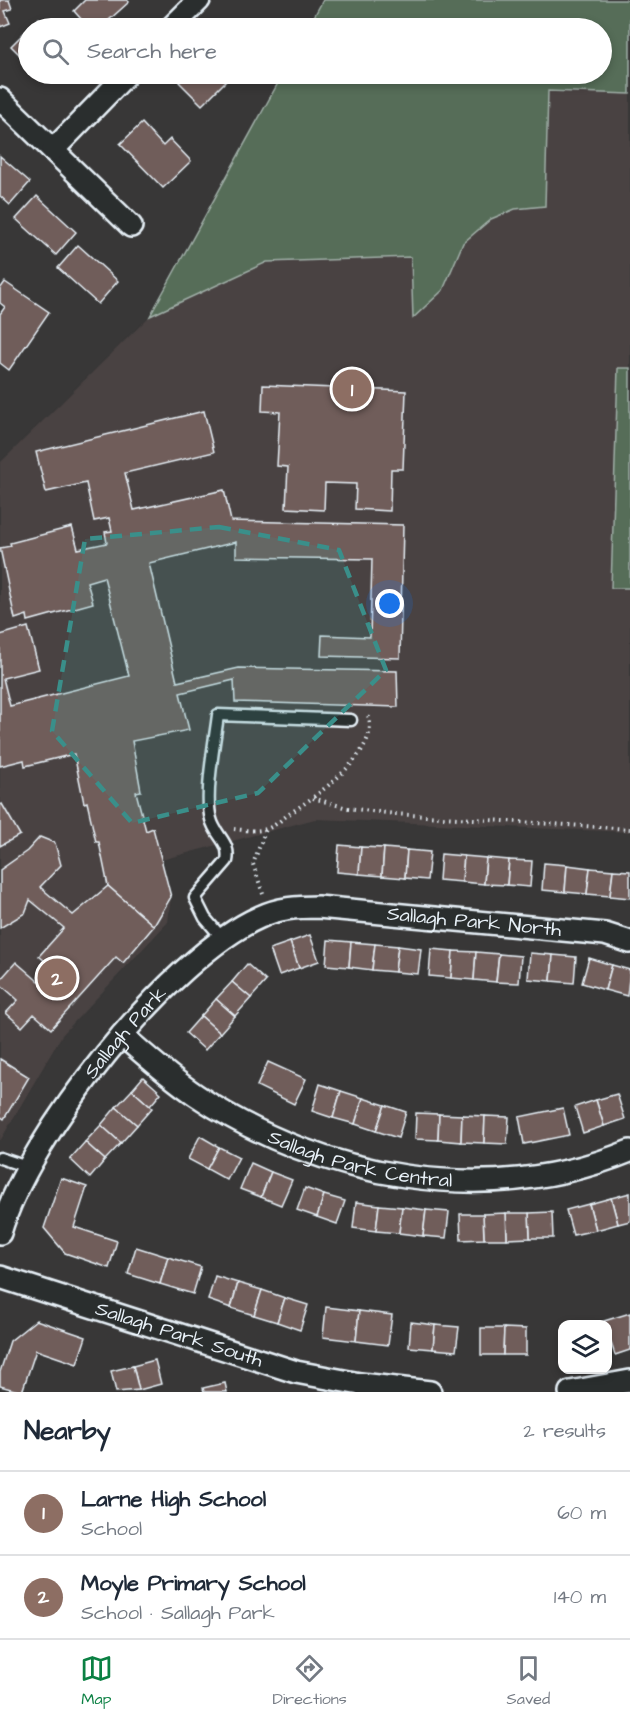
<!DOCTYPE html>
<html lang="en">
<head>
<meta charset="utf-8">
<style>
	body { margin:0; font-family:"Architects Daughter",sans-serif; background:#f6f6f7; color:#1f2937 }
	.controls { position:absolute; right:18px; bottom:18px; display:grid; overflow:hidden; border-radius:12px; box-shadow:0 3px 9px #0003 }
	.controls button { width:54px; height:54px; display:grid; place-items:center; padding:0; border:0; border-bottom:2px solid #e0e1e3; background:#fff; color:#1f2937; font:30px sans-serif }
	.you { position:absolute; left:390px; top:604px; width:21px; height:21px; margin:-15px; border:4px solid #fff; border-radius:50%; background:#1a73e8; box-shadow:0 0 0 9px #1a73e833 }
	.badge { display:grid; place-items:center; width:39px; height:39px; border-radius:50%; background:#0b8043; color:#fff; font-size:20px; font-weight:700 }
	.pin { position:absolute; translate:-50% -50%; border:3px solid #fff; box-shadow:0 2px 6px #0006 }
	.list { margin:0; padding:0; list-style:none }
	h2 { display:flex; justify-content:space-between; align-items:center; height:78px; margin:0; padding:0 24px; font-size:26px }
	h2 small { font-size:20px; font-weight:400; color:#747a83 }
	.list li { display:grid; grid-template-columns:39px 1fr auto; gap:18px; align-items:center; box-sizing:border-box; height:84px; padding:0 24px; border-top:2px solid #e0e1e3 }
	.list b { display:block; font-size:22px; white-space:nowrap }
	.list p { margin:0; font-size:20px; white-space:nowrap; color:#747a83 }
	.list em { font-size:20px; font-style:normal; color:#747a83 }
	.icon { flex:none; width:33px; height:33px; fill:none; stroke:currentColor; stroke-width:2; stroke-linecap:round; stroke-linejoin:round }
	.map { position:relative; flex:none; width:630px; height:1392px; overflow:hidden }
	.search { position:absolute; background:#fff; box-shadow:0 3px 9px #0003; left:18px; right:18px; top:18px; height:66px; display:flex; align-items:center; gap:15px; box-sizing:border-box; padding:0 21px; border-radius:33px; color:#747a83; font-size:22px }
	.sheet { height:246px; background:#fff }
	nav { display:flex; justify-content:space-around; align-items:center; box-sizing:border-box; height:84px; border-top:2px solid #e0e1e3; background:#fff; font-size:16px; color:#747a83 }
	nav a { display:grid; justify-items:center; gap:3px }
	nav .on { color:#0b8043 }
	.map>svg:first-child { display:block }
	.built { fill:#494242 }
	.green { fill:#576d58; stroke:#a0afa8; stroke-width:1.5 }
	.building { fill:#705d5a; stroke:#e8f1f8; stroke-width:1.5 }
	.lines { fill:none; stroke-linecap:round; stroke-linejoin:round }
	.service-casing { stroke:#e8f1f8; stroke-width:15 }
	.minor-casing { stroke:#e8f1f8; stroke-width:26 }
	.path { stroke:#e8f1f8; stroke-width:4; stroke-dasharray:1.5 4.5; stroke-linecap:butt }
	.service { stroke:#2a2d2e; stroke-width:10 }
	.minor { stroke:#2a2d2e; stroke-width:21 }
	.marked { fill:#3a8f8a; fill-opacity:0.2; stroke:#3a8f8a; stroke-width:4.5; stroke-dasharray:12 8; stroke-linejoin:round }
	.labels { text-anchor:middle; dominant-baseline:central; stroke-width:4.5; stroke-linejoin:round; paint-order:stroke }
	.street-label { font-size:20px; fill:#e8f1f8; stroke:#2a2d2e }
</style>
</head>
<body>
<div class="map">
<svg width="630" height="1392" viewBox="0 0 630 1392">
	<rect width="100%" height="100%" fill="#383737"/>
	<filter id="ink" filterUnits="userSpaceOnUse"><feTurbulence type="fractalNoise" baseFrequency=".0167" numOctaves="2"/><feDisplacementMap in="SourceGraphic" scale="12" xChannelSelector="R" yChannelSelector="G"/><feConvolveMatrix kernelMatrix="1 2 1 2 8 2 1 2 1" color-interpolation-filters="sRGB"/></filter>
	<g filter="url(#ink)">
		<!-- built -->
		<polygon class="built" points="323,0 630,0 630,832 315,819 161,860 171,897 168,922 62,1035 0,1141 0,463 150,316 283,74 602,74 602,28 308,28"/>
		<!-- green -->
		<g class="green">
			<polygon points="323,0 630,0 630,94 548,91 545,206 515,209 491,219 463,243 443,290 413,318 411,257 267,262 150,316 283,74 602,74 602,28 308,28"/>
			<polygon points="618,368 630,368 630,588 611,588"/>
		</g>
		<!-- building -->
		<g class="building">
			<polygon points="0,0 9,0 12,9 5,11 10,23 0,27"/>
			<polygon points="85,0 127,0 129,2 100,28 89,28 74,11"/>
			<polygon points="39,18 49,28 29,28"/>
			<polygon points="28,29 28,63 11,46"/>
			<polygon points="188,74 233,74 202,105 179,82"/>
			<polygon points="142,123 163,146 170,139 191,161 163,188 120,144"/>
			<polygon points="0,156 30,182 10,205 0,196"/>
			<polygon points="37,196 76,232 56,255 16,219"/>
			<polygon points="78,245 118,281 98,304 58,268"/>
			<polygon points="5,282 49,312 9,370 0,363 0,314 5,307 0,303 0,289"/>
			<polygon points="263,385 406,391 403,469 391,469 390,511 355,509 356,484 325,483 324,510 286,508 288,467 277,466 280,412 262,411"/>
			<polygon points="204,411 214,452 125,473 134,510 224,490 231,521 403,525 400,658 321,656 322,635 370,637 372,559 236,557 236,542 149,563 177,682 239,668 397,671 398,707 235,702 234,680 180,693 189,730 132,741 141,791 136,792 146,831 153,828 171,897 154,926 108,886 99,842 96,842 87,802 84,803 74,754 25,766 24,760 0,766 0,635 28,627 39,669 3,678 10,706 129,676 104,577 87,582 93,603 28,621 27,615 15,619 0,548 11,546 10,543 72,527 78,549 107,543 105,532 112,531 109,518 94,521 86,483 46,492 36,452"/>
			<polygon points="2,804 20,835 0,846 0,805"/>
			<polygon points="40,837 55,843 61,865 40,887 73,915 108,886 154,926 123,963 116,957 51,1029 34,1014 22,1027 6,1013 18,1000 0,984 0,980 16,962 38,981 52,967 39,956 64,928 30,900 25,913 0,928 0,870 27,851"/>
			<polygon points="339,845 361,847 359,874 337,872"/>
			<polygon points="361,847 384,848 382,876 359,874"/>
			<polygon points="384,848 407,850 405,878 382,876"/>
			<polygon points="407,850 430,852 427,880 405,878"/>
			<polygon points="441,854 464,856 462,882 439,880"/>
			<polygon points="464,856 486,858 484,884 462,882"/>
			<polygon points="486,858 509,860 507,885 484,884"/>
			<polygon points="509,860 532,861 530,887 507,885"/>
			<polygon points="544,863 567,865 565,892 542,890"/>
			<polygon points="567,865 590,868 587,894 565,892"/>
			<polygon points="590,868 613,870 610,896 587,894"/>
			<polygon points="613,870 630,871 630,898 610,896"/>
			<polygon points="310,935 319,961 299,968 290,942"/>
			<polygon points="328,940 351,942 349,967 326,965"/>
			<polygon points="290,942 299,968 279,975 270,949"/>
			<polygon points="351,942 375,944 372,970 349,967"/>
			<polygon points="375,944 398,946 395,972 372,970"/>
			<polygon points="398,946 421,949 418,974 395,972"/>
			<polygon points="431,949 453,951 451,978 429,976"/>
			<polygon points="453,951 476,952 474,980 451,978"/>
			<polygon points="476,952 499,954 496,982 474,980"/>
			<polygon points="530,953 553,955 551,981 528,979"/>
			<polygon points="499,954 521,956 519,983 496,982"/>
			<polygon points="553,955 576,957 574,983 551,981"/>
			<polygon points="589,958 612,965 605,990 582,983"/>
			<polygon points="247,964 266,981 251,998 232,982"/>
			<polygon points="612,965 630,970 627,996 605,990"/>
			<polygon points="232,982 251,998 235,1016 216,999"/>
			<polygon points="216,999 235,1016 220,1033 201,1016"/>
			<polygon points="201,1016 220,1033 205,1050 186,1033"/>
			<polygon points="0,1059 29,1077 4,1119 0,1116"/>
			<polygon points="268,1062 306,1079 294,1104 257,1086"/>
			<polygon points="143,1077 161,1093 150,1106 132,1090"/>
			<polygon points="320,1084 341,1091 333,1118 312,1111"/>
			<polygon points="132,1090 152,1108 137,1125 116,1107"/>
			<polygon points="341,1091 363,1098 355,1124 333,1118"/>
			<polygon points="617,1094 625,1119 604,1126 596,1100"/>
			<polygon points="363,1098 385,1105 376,1131 355,1124"/>
			<polygon points="596,1100 604,1126 583,1133 575,1107"/>
			<polygon points="385,1105 406,1112 398,1138 376,1131"/>
			<polygon points="116,1107 137,1125 121,1143 101,1125"/>
			<polygon points="563,1108 569,1135 524,1144 519,1117"/>
			<polygon points="416,1113 439,1114 438,1140 415,1139"/>
			<polygon points="439,1114 462,1115 461,1142 438,1140"/>
			<polygon points="462,1115 485,1116 484,1143 461,1142"/>
			<polygon points="485,1116 509,1117 507,1144 484,1143"/>
			<polygon points="101,1125 121,1143 105,1160 85,1142"/>
			<polygon points="200,1136 219,1147 207,1169 188,1159"/>
			<polygon points="85,1142 105,1160 90,1178 70,1159"/>
			<polygon points="219,1147 239,1157 227,1180 207,1169"/>
			<polygon points="251,1163 271,1172 261,1197 240,1189"/>
			<polygon points="271,1172 292,1180 281,1205 261,1197"/>
			<polygon points="61,1178 87,1187 74,1227 117,1241 109,1268 65,1253 44,1228"/>
			<polygon points="305,1188 324,1195 317,1217 297,1210"/>
			<polygon points="630,1193 630,1221 618,1224 611,1198"/>
			<polygon points="324,1195 345,1201 337,1224 317,1217"/>
			<polygon points="611,1198 618,1224 596,1230 589,1204"/>
			<polygon points="356,1202 379,1205 376,1231 353,1228"/>
			<polygon points="589,1204 596,1230 573,1235 566,1210"/>
			<polygon points="379,1205 402,1207 399,1233 376,1231"/>
			<polygon points="402,1207 426,1210 423,1236 399,1233"/>
			<polygon points="426,1210 449,1212 446,1238 423,1236"/>
			<polygon points="552,1212 553,1238 530,1238 529,1213"/>
			<polygon points="506,1213 529,1213 530,1238 507,1239"/>
			<polygon points="506,1213 507,1239 484,1239 483,1214"/>
			<polygon points="460,1214 483,1214 484,1239 461,1240"/>
			<polygon points="136,1247 168,1257 160,1284 128,1274"/>
			<polygon points="168,1257 201,1267 193,1294 160,1284"/>
			<polygon points="215,1276 238,1283 231,1308 208,1300"/>
			<polygon points="238,1283 262,1290 254,1315 231,1308"/>
			<polygon points="262,1290 285,1298 277,1322 254,1315"/>
			<polygon points="285,1298 308,1305 300,1330 277,1322"/>
			<polygon points="326,1307 359,1311 356,1341 323,1337"/>
			<polygon points="359,1311 392,1315 388,1345 356,1341"/>
			<polygon points="630,1313 630,1350 615,1355 604,1321"/>
			<polygon points="36,1320 86,1337 77,1364 36,1350 22,1392 0,1386 0,1372 10,1341"/>
			<polygon points="411,1322 435,1325 433,1349 409,1347"/>
			<polygon points="435,1325 459,1327 456,1351 433,1349"/>
			<polygon points="481,1328 504,1328 503,1355 481,1355"/>
			<polygon points="504,1328 526,1329 526,1355 503,1355"/>
			<polygon points="155,1360 161,1384 139,1390 133,1366"/>
			<polygon points="133,1366 139,1390 116,1392 111,1371"/>
			<polygon points="225,1383 227,1392 204,1392 203,1388"/>
		</g>
		<g class="lines">
			<defs>
				<g id="service">
					<path d="M222,938L205,918L195,898L227,861C231,842 215,836 211,819C204,796 215,740 218,715L351,720"/>
					<polyline points="0,1158 30,1168"/>
				</g>
				<g id="minor">
					<polyline points="171,28 199,0"/>
					<polyline points="0,99 131,226"/>
					<polyline points="53,150 127,74"/>
					<path id="s1" d="M122,1035C146,1056 169,1077 196,1095C321,1179 488,1209 630,1151"/>
					<path id="s2" d="M0,1233C27,1137 169,957 260,917C278,908 298,907 318,907L605,934L630,942"/>
					<path id="s3" d="M0,1277L296,1372L360,1384L430,1392"/>
					<polyline points="570,1392 630,1381"/>
				</g>
			</defs>
			<!-- service casing -->
			<use href="#service" class="service-casing"/>
			<!-- minor casing -->
			<use href="#minor" class="minor-casing"/>
			<!-- path -->
			<g class="path">
				<polyline points="313,798 347,808 395,814 630,829"/>
				<path d="M234,829C243,830 257,832 266,829C274,827 282,819 289,814C313,798 382,752 368,716"/>
				<polyline points="263,894 253,864 266,829"/>
			</g>
			<!-- service -->
			<use href="#service" class="service"/>
			<!-- minor -->
			<use href="#minor" class="minor"/>
		</g>
	</g>
	<!-- marked area -->
	<path class="marked" d="M219,527L339,550L386,670L258,793L132,823L52,731L85,539Z"/>
	<g class="labels">
		<!-- street labels -->
		<g class="street-label">
			<text stroke="none"><textPath href="#s2" startOffset="633">Sallagh Park North</textPath></text>
			<text stroke="none"><textPath href="#s2" startOffset="238">Sallagh Park</textPath></text>
			<text stroke="none"><textPath href="#s1" startOffset="274">Sallagh Park Central</textPath></text>
			<text stroke="none"><textPath href="#s3" startOffset="188">Sallagh Park South</textPath></text>
		</g>
	</g>
</svg>
<div class="controls">
<button><svg class="icon" aria-label="layers" viewBox="0 0 24 24"><path d="M12 4l9 5-9 5-9-5zM3 14l9 5 9-5"/></svg></button>
</div>
<div class="you"></div>
<div class="pin badge" style="left:352px;top:389px;background:#8d6e63">1</div>
<div class="pin badge" style="left:57px;top:978px;background:#8d6e63">2</div>
<div class="search"><svg class="icon" aria-label="search" viewBox="0 0 24 24"><circle cx="10" cy="10" r="6"/><path d="M15 15l6 6"/></svg>Search here</div>
</div>
<section class="sheet">
<h2>Nearby<small>2 results</small></h2>
<ul class="list">
<li><span class="badge" style="background:#8d6e63">1</span><div><b>Larne High School</b><p>School</p></div><em>60 m</em></li>
<li><span class="badge" style="background:#8d6e63">2</span><div><b>Moyle Primary School</b><p>School · Sallagh Park</p></div><em>140 m</em></li>
</ul>
</section>
<nav>
<a class="on"><svg class="icon" aria-label="map" viewBox="0 0 24 24"><path d="M3 6l6-2 6 2 6-2v14l-6 2-6-2-6 2zM9 4v14M15 6v14"/></svg>Map</a>
<a><svg class="icon" aria-label="directions" viewBox="0 0 24 24"><path d="M12 3l9 9-9 9-9-9zM9 14v-3h6M13 9l2 2-2 2"/></svg>Directions</a>
<a><svg class="icon" aria-label="saved" viewBox="0 0 24 24"><path d="M7 4h10v16l-5-4-5 4z"/></svg>Saved</a>
</nav>
</body>
</html>
